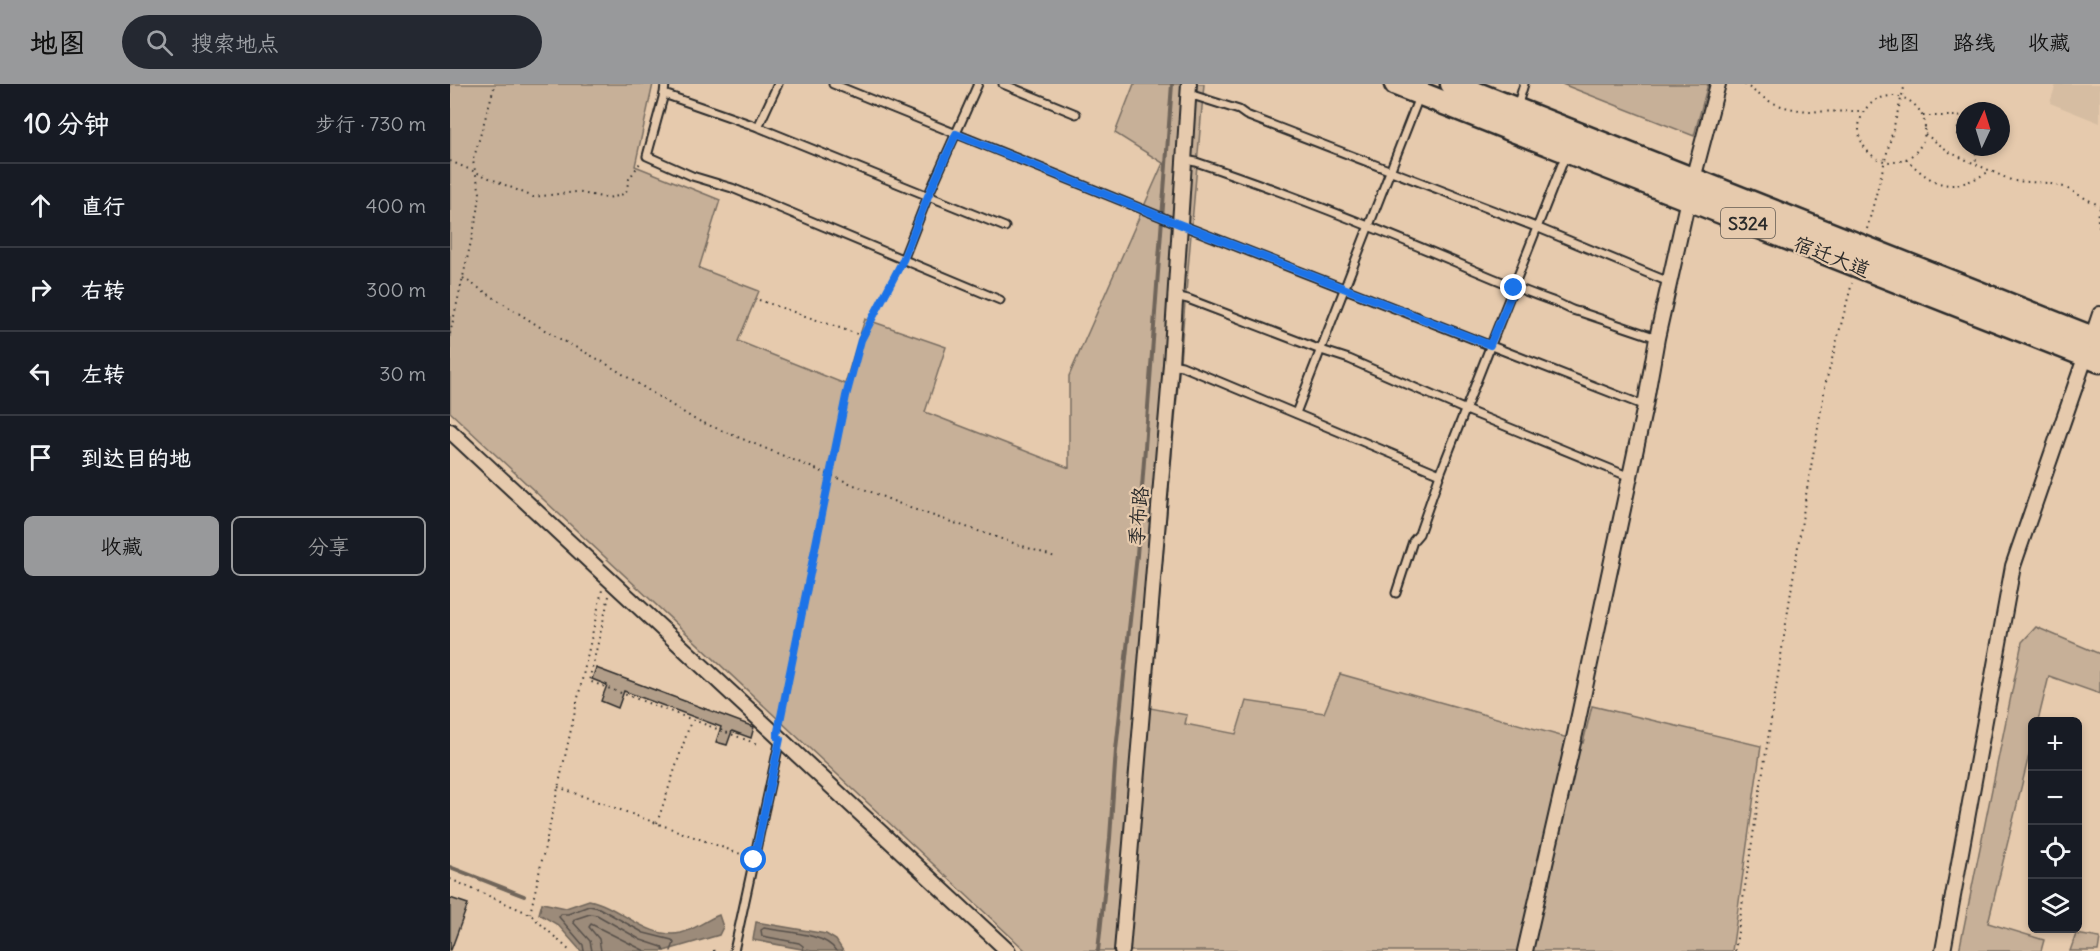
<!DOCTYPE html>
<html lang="zh">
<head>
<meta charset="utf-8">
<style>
	body { margin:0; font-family:Delius,"LXGW WenKai TC",sans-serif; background:#242831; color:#f1f3f6 }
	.controls { position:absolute; right:18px; bottom:18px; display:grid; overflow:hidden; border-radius:9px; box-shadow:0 3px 9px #0003 }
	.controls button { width:54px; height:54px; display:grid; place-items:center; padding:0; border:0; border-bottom:2px solid #363941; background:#171b24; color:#f1f3f6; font:30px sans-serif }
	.compass { position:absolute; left:1506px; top:18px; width:54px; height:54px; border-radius:50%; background:#171b24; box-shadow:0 3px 9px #0003; rotate:4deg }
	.stop { position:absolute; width:18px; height:18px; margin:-14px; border:4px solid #1a73e8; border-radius:50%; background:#fff }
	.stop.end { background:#1a73e8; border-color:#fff; box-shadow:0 2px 6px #0008 }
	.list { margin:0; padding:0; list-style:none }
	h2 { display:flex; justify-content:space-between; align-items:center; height:78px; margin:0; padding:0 24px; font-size:26px }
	h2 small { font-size:20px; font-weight:400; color:#9ea1a6 }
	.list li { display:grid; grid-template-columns:39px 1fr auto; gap:18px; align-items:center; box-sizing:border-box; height:84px; padding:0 24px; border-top:2px solid #363941 }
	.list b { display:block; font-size:22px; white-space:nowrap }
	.list em { font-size:20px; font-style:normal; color:#9ea1a6 }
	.actions { display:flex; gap:12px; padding:18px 24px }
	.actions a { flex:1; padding:14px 0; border:2px solid #98999b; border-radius:9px; text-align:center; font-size:21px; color:#98999b }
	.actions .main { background:#98999b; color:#111 }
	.icon { flex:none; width:33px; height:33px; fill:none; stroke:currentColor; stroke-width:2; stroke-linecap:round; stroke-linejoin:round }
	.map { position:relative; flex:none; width:1650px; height:867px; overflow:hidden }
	header { display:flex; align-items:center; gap:36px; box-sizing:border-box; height:84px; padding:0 30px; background:#98999b; color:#111 }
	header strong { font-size:28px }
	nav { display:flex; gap:33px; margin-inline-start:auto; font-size:21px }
	.search { width:420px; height:54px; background:#242831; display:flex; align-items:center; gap:15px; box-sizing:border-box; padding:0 21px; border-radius:33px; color:#9ea1a6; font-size:22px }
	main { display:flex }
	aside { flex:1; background:#171b24 }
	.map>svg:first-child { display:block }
	.built { fill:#d6bda2 }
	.green { fill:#c7b098; stroke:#796e62; stroke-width:1.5 }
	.water { fill:#9c8b7a; stroke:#6f655a; stroke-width:1.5 }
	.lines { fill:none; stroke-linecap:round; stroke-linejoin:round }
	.shore { stroke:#58514b; stroke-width:1.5 }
	.stream { stroke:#6f655a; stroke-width:4 }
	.building { fill:#b29e89; stroke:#2b2b2b; stroke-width:1.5 }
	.service-casing { stroke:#2b2b2b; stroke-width:11 }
	.minor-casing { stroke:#2b2b2b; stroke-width:18 }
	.primary-casing { stroke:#2b2b2b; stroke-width:27 }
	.path { stroke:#2b2b2b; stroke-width:2; stroke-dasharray:1.5 4.5; stroke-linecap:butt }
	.service { stroke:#e6caad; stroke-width:7 }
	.minor { stroke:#e6caad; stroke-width:14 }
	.primary { stroke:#e6caad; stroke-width:22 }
	.route { stroke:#1a73e8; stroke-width:8 }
	.labels { text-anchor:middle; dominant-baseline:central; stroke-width:4.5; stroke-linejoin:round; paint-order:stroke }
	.shield { fill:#e6caad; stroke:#635b52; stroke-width:1.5 }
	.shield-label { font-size:18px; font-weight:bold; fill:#2b2b2b }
	.street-label { font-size:20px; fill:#2b2b2b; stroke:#e6caad }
</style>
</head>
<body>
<header>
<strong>地图</strong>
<div class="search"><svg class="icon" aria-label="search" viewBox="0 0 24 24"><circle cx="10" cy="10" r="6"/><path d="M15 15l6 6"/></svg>搜索地点</div>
<nav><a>地图</a><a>路线</a><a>收藏</a></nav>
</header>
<main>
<aside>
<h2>10 分钟<small>步行 · 730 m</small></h2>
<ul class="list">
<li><svg class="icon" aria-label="ahead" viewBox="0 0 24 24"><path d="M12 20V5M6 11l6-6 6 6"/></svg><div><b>直行</b></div><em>400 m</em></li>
<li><svg class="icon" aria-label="right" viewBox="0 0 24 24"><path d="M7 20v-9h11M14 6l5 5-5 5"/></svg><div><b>右转</b></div><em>300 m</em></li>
<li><svg class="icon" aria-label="left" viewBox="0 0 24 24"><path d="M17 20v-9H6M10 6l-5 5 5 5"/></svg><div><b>左转</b></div><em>30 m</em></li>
<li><svg class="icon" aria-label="arrive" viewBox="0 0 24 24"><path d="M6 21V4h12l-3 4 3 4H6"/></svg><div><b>到达目的地</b></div></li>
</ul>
<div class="actions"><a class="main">收藏</a><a>分享</a></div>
</aside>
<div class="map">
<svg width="1650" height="867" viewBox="0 0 1650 867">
	<rect width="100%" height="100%" fill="#e6caad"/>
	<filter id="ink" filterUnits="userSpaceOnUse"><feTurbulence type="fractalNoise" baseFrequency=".0167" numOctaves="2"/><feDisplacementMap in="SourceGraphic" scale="12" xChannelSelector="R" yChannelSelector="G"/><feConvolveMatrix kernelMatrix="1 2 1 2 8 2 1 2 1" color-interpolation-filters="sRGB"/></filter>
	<g filter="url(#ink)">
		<!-- built -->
		<polygon class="built" points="1606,0 1650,0 1650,39 1600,19"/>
		<!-- green -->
		<g class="green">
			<polygon points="0,0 203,0 185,82 270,116 249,184 309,207 288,257 395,300 415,235 496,263 475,328 619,384 619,292 713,79 665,49 684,0 754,0 700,624 737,631 735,640 786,650 796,617 874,629 890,590 1118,654 1133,659 1142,622 1311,662 1282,867 576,867 0,328"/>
			<polygon points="1112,0 1258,0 1244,52"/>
			<polygon points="1586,543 1650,570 1650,610 1599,592 1588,637 1582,638 1582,659 1538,839 1594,856 1591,867 1509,867 1572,558"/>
			<polygon points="1626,850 1650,854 1648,867 1620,867"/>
		</g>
		<!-- water -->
		<g class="water">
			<path d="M139,816C170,822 197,856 231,849C244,846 256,836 269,831L273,843L269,851L214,867H131L108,841L89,830L92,819L116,824Z"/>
			<polygon points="306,838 376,850 386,856 393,867 362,867 303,856"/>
		</g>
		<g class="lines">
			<!-- shore -->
			<g class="shore">
				<polyline points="134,867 133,861 109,833 111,830 118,830 139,822 149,824 194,849 222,856 224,859 221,867"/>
				<polyline points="142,867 140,857 123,838 125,835 140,830 147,831 191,856 212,863 214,867"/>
				<polyline points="151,867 149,855 139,843 141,840 195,867"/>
				<path d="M353,867V862L349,859L312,852L311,846L314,844C333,848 376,849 386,867"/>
			</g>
			<!-- stream -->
			<g class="stream">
				<polyline points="0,783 74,812"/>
				<polyline points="648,867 660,754 666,666 687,471 722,0"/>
			</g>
		</g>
		<!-- building -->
		<g class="building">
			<polygon points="146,584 304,643 301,654 282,647 277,661 266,658 271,643 174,607 168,624 151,617 157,601 142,595"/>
			<polygon points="0,814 18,820 1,866 0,866"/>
		</g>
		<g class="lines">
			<defs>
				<g id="service">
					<polyline points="215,0 214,10 197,72 242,92 282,104 550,216"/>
					<polyline points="383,0 729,140 1195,322"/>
					<polyline points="553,0 626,30"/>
					<polyline points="214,10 308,43 555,143"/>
					<polyline points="739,10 789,26 796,31 1086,143 1219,198"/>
					<polyline points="1067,23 1074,0"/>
					<polyline points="308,43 328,0"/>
					<path d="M735,76L746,78C833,107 918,141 1003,177C1037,192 1071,206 1105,218C1115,222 1121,227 1130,228L1207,254"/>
					<polyline points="453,176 478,112 528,0"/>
					<polyline points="725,212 738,215 871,266 899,275 1016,326 1180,393"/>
					<polyline points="721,280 732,282 990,390"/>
					<polyline points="846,329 969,13"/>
					<polyline points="946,509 963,457 969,450 990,390 1116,70"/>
					<polyline points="284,867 330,655"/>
				</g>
				<g id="minor">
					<polyline points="1243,95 1268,0"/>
					<polyline points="1642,254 1650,230"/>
					<polyline points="0,347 558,867"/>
					<polyline points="672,867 721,280 739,0"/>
					<polyline points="1075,867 1125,650 1195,322 1207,254 1238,115"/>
					<polyline points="1493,867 1563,482 1636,271"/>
				</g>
				<g id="primary">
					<polyline points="946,0 1650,277"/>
					<polyline points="1002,0 1650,257"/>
				</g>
			</defs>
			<!-- service casing -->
			<use href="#service" class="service-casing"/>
			<!-- minor casing -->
			<use href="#minor" class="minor-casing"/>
			<!-- primary casing -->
			<use href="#primary" class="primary-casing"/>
			<!-- path -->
			<g class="path">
				<path d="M1294,0C1303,6 1311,13 1321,18C1349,31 1383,27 1413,27"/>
				<circle cx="1442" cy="45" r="33"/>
				<polyline points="1473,32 1503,32 1515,33"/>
				<path d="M1515,34C1506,41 1504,53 1515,59"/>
				<polyline points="1475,50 1501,69 1563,97 1597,99 1614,103 1650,122"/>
				<polyline points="1525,63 1526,81"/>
				<path d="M1456,75C1487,105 1502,109 1540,87"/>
				<polyline points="0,77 83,113 126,108 157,114 169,112 176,108 179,95 190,79"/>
				<polyline points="1650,124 1647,132 1650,146"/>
				<polyline points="1417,145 1455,0"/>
				<polyline points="13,194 101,250 155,279 244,335 460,424 605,473"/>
				<polyline points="309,216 413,252"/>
				<polyline points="0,250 28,127 30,109 23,77 45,0"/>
				<polyline points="159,512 139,597 310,661"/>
				<polyline points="330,637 396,312 416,244 448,184"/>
				<polyline points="108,703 296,772"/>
				<polyline points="207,739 241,637"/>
				<polyline points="0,795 80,830 120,867"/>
				<polyline points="80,830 152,506"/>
				<polyline points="263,867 268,866"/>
				<polyline points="1285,867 1356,411 1376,298 1402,199"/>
			</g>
			<!-- service -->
			<use href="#service" class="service"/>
			<!-- minor -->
			<use href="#minor" class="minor"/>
			<!-- primary -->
			<use href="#primary" class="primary"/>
		</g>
	</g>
	<g class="lines" filter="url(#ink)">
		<!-- route -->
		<polyline class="route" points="304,776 330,655 327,652 396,312 411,256 453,176 478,112 506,50 729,140 1040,261 1064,204"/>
	</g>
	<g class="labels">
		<!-- shield labels -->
		<rect class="shield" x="1271" y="124" width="54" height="30" rx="4.5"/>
		<g class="shield-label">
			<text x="1298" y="139">S324</text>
		</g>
		<!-- street labels -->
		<g class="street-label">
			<text transform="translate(1382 172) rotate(21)">宿迁大道</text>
			<text transform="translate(688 432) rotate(-85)">季布路</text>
		</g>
	</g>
</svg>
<div class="controls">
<button>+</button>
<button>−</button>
<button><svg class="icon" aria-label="locate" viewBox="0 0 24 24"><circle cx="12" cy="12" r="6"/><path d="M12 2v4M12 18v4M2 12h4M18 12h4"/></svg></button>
<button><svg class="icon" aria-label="layers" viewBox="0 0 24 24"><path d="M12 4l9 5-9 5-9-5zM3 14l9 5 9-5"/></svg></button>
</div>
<svg class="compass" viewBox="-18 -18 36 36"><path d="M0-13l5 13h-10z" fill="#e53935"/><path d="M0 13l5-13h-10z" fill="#9ea1a6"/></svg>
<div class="stop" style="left:304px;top:776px"></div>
<div class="stop end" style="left:1064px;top:204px"></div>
</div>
</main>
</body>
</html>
